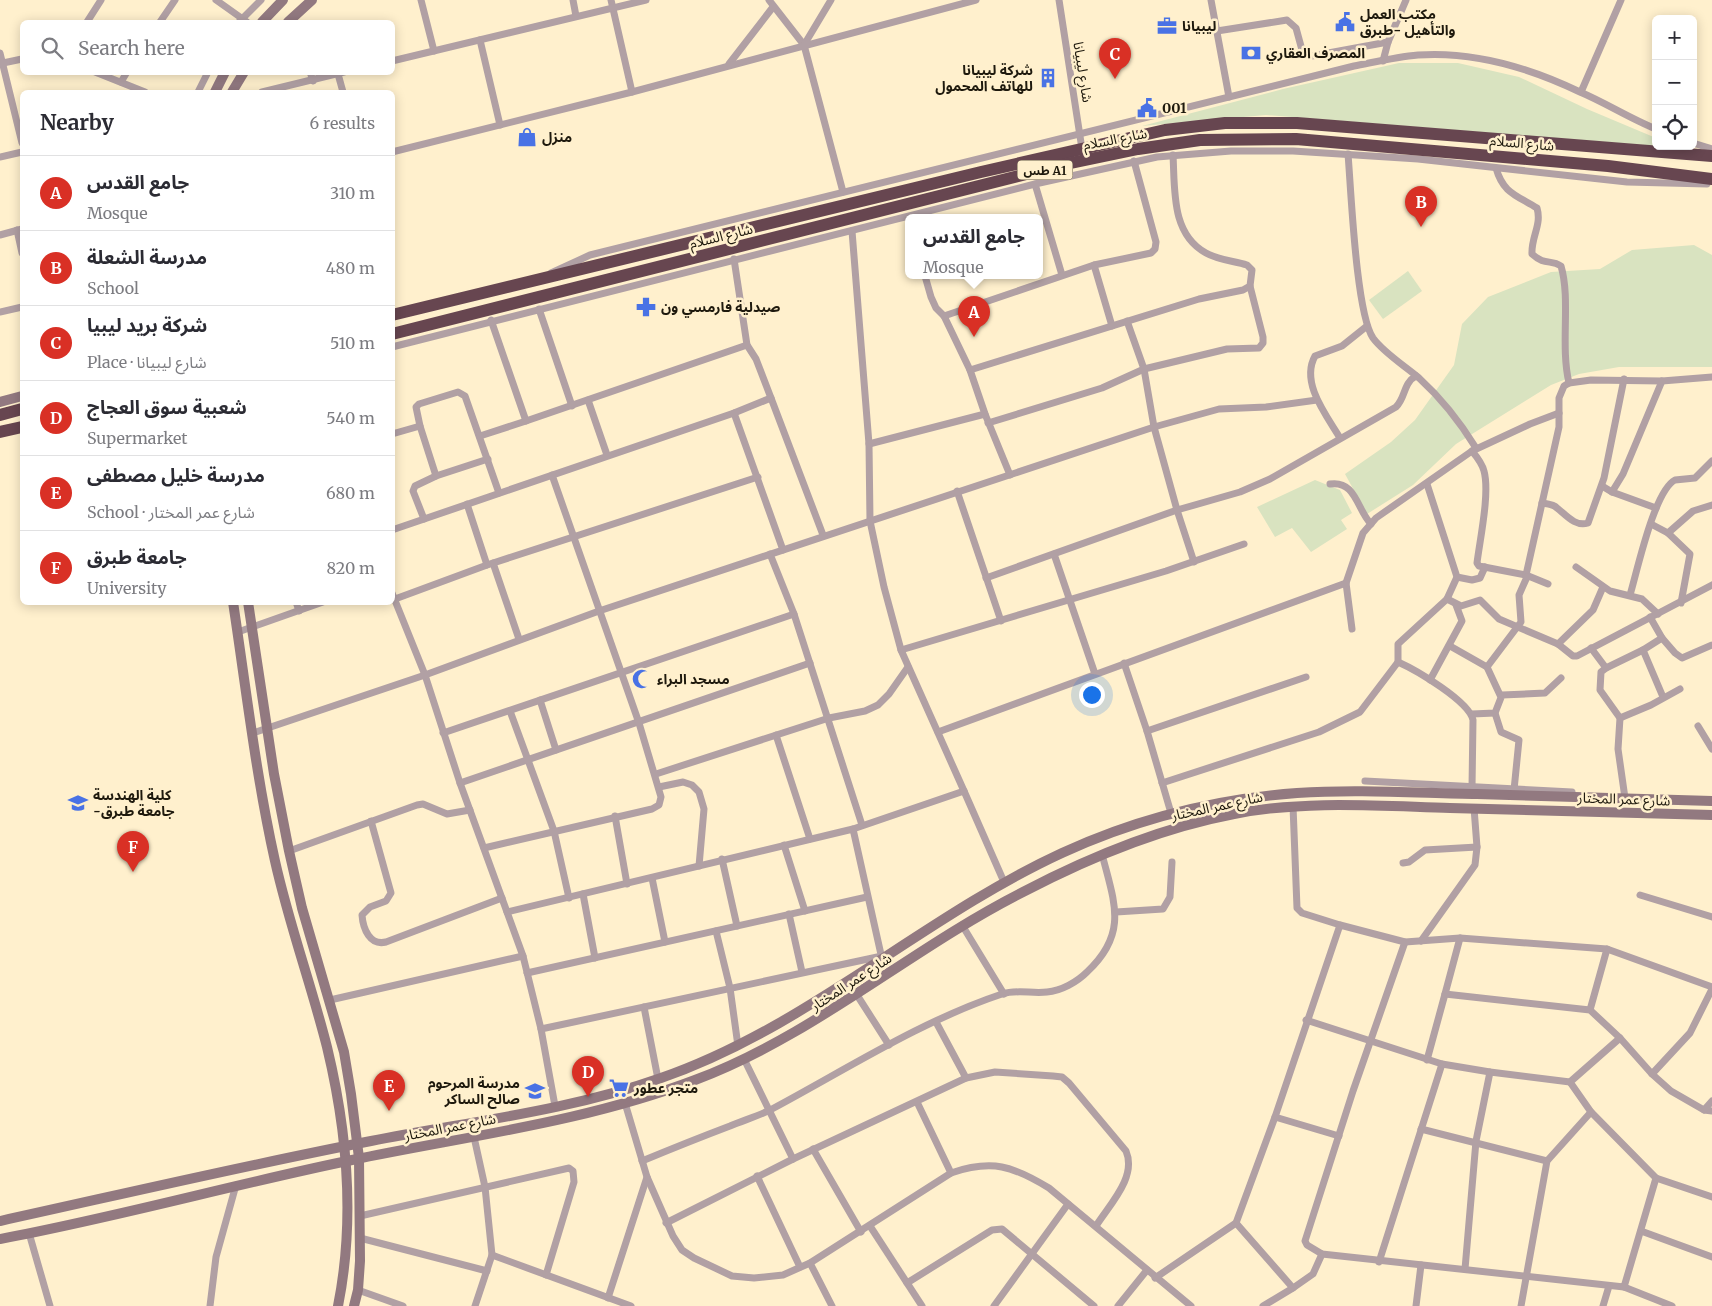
<!DOCTYPE html>
<html lang="en">
<head>
<meta charset="utf-8">
<style>
	body { margin:0; font-family:Merriweather,"Noto Sans Arabic",serif; background:#f2f2f3; color:#2b2b33 }
	.controls { position:absolute; right:15px; top:15px; display:grid; overflow:hidden; border-radius:8px; box-shadow:0 2px 12px #0003 }
	.controls button { width:45px; height:45px; display:grid; place-items:center; padding:0; border:0; border-bottom:1px solid #e1e1e2; background:#fff; color:#2b2b33; font:25px sans-serif }
	.you { position:absolute; left:1091px; top:694px; width:18px; height:18px; margin:-12px; border:4px solid #fff; border-radius:50%; background:#1a73e8; box-shadow:0 0 0 8px #1a73e833 }
	.badge { display:grid; place-items:center; width:32px; height:32px; border-radius:50%; background:#d93025; color:#fff; font-size:16px; font-weight:700 }
	.pin { position:absolute; translate:-50% -41px; filter:drop-shadow(0 1px 2px #0008) }
	.pin::after { content:''; position:absolute; top:26px; width:18px; height:15px; background:inherit; clip-path:polygon(0 0,100% 0,50% 100%) }
	.popup { position:absolute; left:905px; top:214px; width:138px; height:65px; box-sizing:border-box; display:grid; place-content:center; border-radius:8px; background:#fff; filter:drop-shadow(0 1px 4px #0005); font-size:16px; white-space:nowrap; color:#7c7c81 }
	.popup b { font-size:19px; color:#2b2b33 }
	.popup::after { content:''; position:absolute; left:50%; top:100%; margin-left:-10px; border:10px solid transparent; border-top-color:#fff }
	.list { margin:0; padding:0; list-style:none }
	h2 { display:flex; justify-content:space-between; align-items:center; height:65px; margin:0; padding:0 20px; font-size:21px }
	h2 small { font-size:16px; font-weight:400; color:#7c7c81 }
	.list li { display:grid; grid-template-columns:32px 1fr auto; gap:15px; align-items:center; box-sizing:border-box; height:75px; padding:0 20px; border-top:1px solid #e1e1e2 }
	.list b { display:block; font-size:19px; white-space:nowrap }
	.list p { margin:0; font-size:16px; white-space:nowrap; color:#7c7c81 }
	.list em { font-size:16px; font-style:normal; color:#7c7c81 }
	.icon { flex:none; width:28px; height:28px; fill:none; stroke:currentColor; stroke-width:2; stroke-linecap:round; stroke-linejoin:round }
	.map { position:relative; flex:none; width:1712px; height:1306px; overflow:hidden }
	.search { position:absolute; background:#fff; box-shadow:0 2px 12px #0003; left:20px; top:20px; width:375px; height:55px; display:flex; align-items:center; gap:12px; box-sizing:border-box; padding:0 18px; border-radius:8px; color:#7c7c81; font-size:19px }
	.panel { position:absolute; background:#fff; box-shadow:0 2px 12px #0003; left:20px; top:90px; width:375px; height:515px; border-radius:8px }
	.map>svg:first-child { display:block }
	.green { fill:#d9e3c0 }
	.lines { fill:none; stroke-linecap:round; stroke-linejoin:round }
	.street { stroke:#b1a0a4; stroke-width:7 }
	.secondary { stroke:#927980; stroke-width:10 }
	.highway { stroke:#674650; stroke-width:12 }
	.labels { text-anchor:middle; dominant-baseline:central; stroke-width:5; stroke-linejoin:round; paint-order:stroke }
	.shield { fill:#fff0cd; stroke:#625a47; stroke-width:1 }
	.shield-label { font-size:12px; font-weight:bold; fill:#1e190d }
	.poi-label { font-size:14px; font-weight:bold; fill:#1e190d; stroke:#fff0cd; text-anchor:start }
	.street-label { font-size:14px; fill:#1e190d; stroke:#fff0cd }
</style>
</head>
<body>
<div class="map">
<svg width="1712" height="1306" viewBox="0 0 1712 1306">
	<rect width="100%" height="100%" fill="#fff0cd"/>
	<!-- green -->
	<g class="green">
		<polygon points="1399,63 1458,63 1519,77 1587,109 1656,138 1656,146 1266,115 1142,126 1283,89"/>
		<polygon points="1694,245 1712,255 1712,367 1619,367 1579,374 1551,385 1456,444 1413,485 1367,514 1345,474 1391,442 1415,420 1454,365 1462,324 1488,297 1551,272 1600,269 1632,250"/>
		<polygon points="1408,271 1422,291 1383,319 1369,300"/>
		<polygon points="1315,480 1340,490 1352,513 1341,520 1347,529 1311,552 1292,528 1275,537 1257,507"/>
	</g>
	<g class="lines">
		<!-- street -->
		<g class="street">
			<polyline points="216,0 247,22"/>
			<polyline points="421,0 434,51"/>
			<polyline points="573,0 576,16"/>
			<polyline points="611,0 632,92"/>
			<polyline points="769,0 804,45 843,192"/>
			<polyline points="1059,0 1082,149"/>
			<polyline points="1211,0 1229,97"/>
			<polyline points="87,22 101,0"/>
			<polyline points="160,22 175,0"/>
			<polyline points="239,22 261,0"/>
			<polyline points="1217,31 1287,20 1296,28 1302,50 1312,56 1388,42"/>
			<polyline points="480,40 500,125"/>
			<polyline points="804,45 831,0"/>
			<polyline points="0,53 22,143"/>
			<polyline points="392,61 646,0"/>
			<polyline points="1383,61 1388,42 1406,0"/>
			<polyline points="3,63 22,59"/>
			<polyline points="729,64 773,7"/>
			<polyline points="95,72 145,92"/>
			<polyline points="310,72 313,81"/>
			<polyline points="338,74 343,92"/>
			<polyline points="121,82 127,72"/>
			<polyline points="198,92 208,72"/>
			<polyline points="262,92 344,72"/>
			<polyline points="1581,92 1621,0"/>
			<polyline points="1693,143 1712,149"/>
			<polyline points="392,152 632,92 976,0"/>
			<path d="M1348,154C1351,189 1356,313 1373,338C1384,353 1405,366 1419,378C1442,399 1460,422 1476,448"/>
			<polyline points="0,157 22,152"/>
			<path d="M1496,168C1503,193 1516,195 1537,208C1542,225 1531,237 1532,254C1545,266 1551,259 1561,266C1571,300 1560,345 1569,383"/>
			<polyline points="1035,184 1062,275"/>
			<polyline points="17,230 22,253"/>
			<polyline points="852,231 869,444 870,521 884,587 901,650 964,791 853,829"/>
			<polyline points="0,235 22,229"/>
			<polyline points="734,259 747,345 756,359 771,398 823,535"/>
			<polyline points="1094,265 1112,326"/>
			<path d="M551,273L590,255L1354,66C1375,62 1396,57 1418,55C1474,51 1530,68 1580,92C1606,103 1629,118 1656,129"/>
			<polyline points="925,276 931,297 936,308 944,316 970,370 985,414 1010,475"/>
			<polyline points="539,309 572,406"/>
			<polyline points="0,312 22,307"/>
			<polyline points="944,316 1094,265 1151,253 1155,249 1156,242 1134,161"/>
			<polyline points="491,320 526,421 747,345"/>
			<polyline points="1127,321 1144,369 1154,427 1177,510 1194,562"/>
			<polyline points="392,347 1035,184 1157,157 1231,151 1293,151 1418,159 1627,182 1707,184"/>
			<path d="M970,370L1199,299L1243,290L1250,286L1252,270L1247,265C1234,261 1218,260 1206,253C1171,234 1175,190 1173,155"/>
			<polyline points="588,400 607,455"/>
			<polyline points="734,413 783,550"/>
			<polyline points="988,423 1102,388 1144,369 1227,349 1259,348 1263,343 1263,337 1250,286"/>
			<polyline points="420,426 416,407 419,404 458,392 465,396 499,493"/>
			<polyline points="392,434 420,426 436,476 488,459"/>
			<polyline points="480,436 526,421"/>
			<path d="M1340,438C1327,416 1300,383 1315,356L1342,346L1367,326"/>
			<polyline points="869,444 985,414"/>
			<path d="M1472,451C1477,457 1482,463 1484,471C1490,493 1480,539 1477,563L1479,566L1526,575L1548,584"/>
			<path d="M1330,484C1356,480 1357,510 1371,524"/>
			<polyline points="1427,484 1457,577 1472,580 1480,578 1485,567"/>
			<polyline points="1602,486 1612,492 1656,508"/>
			<polyline points="957,491 1001,621"/>
			<polyline points="1612,492 1623,474 1662,381"/>
			<path d="M1542,503C1547,504 1553,504 1557,508C1566,515 1575,527 1588,523L1604,478L1624,379"/>
			<polyline points="467,504 487,565"/>
			<polyline points="424,519 413,491 415,486 436,476"/>
			<polyline points="1651,524 1668,533 1690,554 1681,603"/>
			<polyline points="392,530 734,413 771,398"/>
			<polyline points="1668,533 1693,511 1712,505"/>
			<polyline points="770,554 794,614 862,825"/>
			<polyline points="1054,554 1095,674"/>
			<polyline points="493,563 519,639"/>
			<polyline points="1576,567 1610,591 1642,599 1658,614"/>
			<polyline points="1526,575 1559,427 1559,398 1564,386 1569,383 1591,380 1662,381 1712,377"/>
			<path d="M986,578L1177,510L1240,492L1270,479L1396,407C1406,397 1403,383 1416,376"/>
			<polyline points="392,593 425,675 460,783 523,956 541,1029 555,1106"/>
			<path d="M1630,595C1637,572 1654,491 1675,480L1695,478L1712,461"/>
			<polyline points="395,599 487,565 758,477"/>
			<polyline points="1447,599 1461,606 1480,600 1499,619 1558,644 1573,656 1577,656 1712,585"/>
			<polyline points="296,602 299,611"/>
			<polyline points="1352,629 1346,583 1363,533 1376,518 1472,451 1530,424 1559,413"/>
			<polyline points="238,632 323,602"/>
			<polyline points="1662,638 1675,653 1682,658 1712,645"/>
			<polyline points="1558,644 1593,610 1603,587"/>
			<polyline points="1450,646 1487,667 1500,695"/>
			<polyline points="1591,648 1606,668"/>
			<polyline points="901,650 1166,571 1244,544"/>
			<polyline points="1643,650 1663,697"/>
			<path d="M1398,662C1416,670 1469,701 1473,720L1472,788"/>
			<polyline points="1124,663 1147,731 1171,813"/>
			<polyline points="1487,667 1521,622 1519,595 1527,577"/>
			<polyline points="1430,680 1462,621 1456,605"/>
			<polyline points="540,700 556,750"/>
			<polyline points="510,711 554,831 569,898"/>
			<polyline points="1495,713 1501,732 1519,740 1514,790"/>
			<polyline points="1472,714 1495,713 1502,695 1545,693 1561,678"/>
			<polyline points="1620,718 1651,705 1680,689"/>
			<polyline points="1698,726 1712,749"/>
			<polyline points="1147,731 1306,677"/>
			<polyline points="938,732 1346,583"/>
			<polyline points="253,733 425,675 599,611 1154,427 1219,409 1266,407 1317,400"/>
			<polyline points="443,733 794,614"/>
			<polyline points="776,735 810,839"/>
			<polyline points="656,774 829,718 865,711 878,705 889,694 908,667"/>
			<polyline points="1365,781 1572,792"/>
			<polyline points="460,783 810,663"/>
			<polyline points="1162,783 1319,732 1360,712 1398,662 1398,644 1447,599 1457,577"/>
			<polyline points="659,787 683,782 692,785 699,792 704,809 699,866"/>
			<polyline points="964,791 1004,882"/>
			<polyline points="1625,798 1618,749 1620,718 1600,690 1601,672 1606,668 1643,650 1662,638 1650,617"/>
			<polyline points="1293,806 1297,908 1302,913 1340,925"/>
			<polyline points="615,816 627,884"/>
			<path d="M371,821L391,893L386,901L370,907L362,915C363,929 370,946 386,942L502,898"/>
			<polyline points="784,845 805,911"/>
			<polyline points="484,848 652,809 659,805 661,797 639,723 552,475"/>
			<polyline points="289,851 417,805 423,804 447,814 470,810"/>
			<polyline points="722,859 737,926"/>
			<polyline points="1403,863 1409,862 1425,850 1477,847"/>
			<polyline points="652,878 665,942"/>
			<polyline points="583,894 595,958"/>
			<polyline points="1640,895 1712,917"/>
			<polyline points="507,912 853,829 882,959"/>
			<polyline points="1116,912 1163,909 1170,897 1172,862"/>
			<polyline points="789,914 802,972"/>
			<polyline points="962,925 1004,994"/>
			<polyline points="716,931 730,988 738,1046"/>
			<polyline points="1460,938 1445,994 1590,1010 1620,1038 1652,1074 1671,1091 1704,1110 1712,1111"/>
			<polyline points="1421,941 1475,865 1477,847 1474,808"/>
			<polyline points="1405,942 1353,1091 1305,1241 1307,1245 1322,1254 1624,1287 1656,1178 1591,1112 1570,1082 1620,1038"/>
			<polyline points="527,973 867,897"/>
			<polyline points="857,995 889,1045"/>
			<polyline points="330,1000 523,956"/>
			<polyline points="644,1007 658,1079"/>
			<polyline points="1590,1010 1607,949"/>
			<polyline points="1306,1020 1442,1064 1490,1072 1570,1082"/>
			<polyline points="541,1029 882,956"/>
			<polyline points="744,1059 793,1159"/>
			<polyline points="1427,1060 1445,994"/>
			<polyline points="1652,1074 1690,1033 1712,989"/>
			<path d="M966,1078L995,1072L1053,1076L1062,1077L1069,1083L1126,1151C1137,1177 1110,1204 1096,1226"/>
			<polyline points="917,1102 951,1173"/>
			<path d="M625,1103L647,1177L673,1236L682,1250L694,1258L732,1276L754,1278L783,1275L810,1263L951,1173C992,1159 1013,1166 1049,1188L1191,1306"/>
			<polyline points="1704,1110 1712,1101"/>
			<polyline points="1275,1117 1339,1136"/>
			<polyline points="1421,1129 1547,1161"/>
			<polyline points="474,1137 485,1187 492,1255 475,1306"/>
			<polyline points="813,1149 861,1232"/>
			<path d="M642,1161C671,1149 701,1137 730,1126C744,1120 759,1116 772,1109C847,1069 921,1021 1002,994C1017,989 1032,994 1047,992C1061,991 1077,982 1087,972C1129,933 1114,902 1102,854"/>
			<polyline points="757,1176 800,1267"/>
			<polyline points="1656,1178 1712,1197"/>
			<polyline points="360,1216 569,1168 573,1171 574,1182 546,1275"/>
			<polyline points="666,1223 793,1159 966,1078 936,1022"/>
			<polyline points="1236,1223 1293,1288 1313,1274 1322,1254"/>
			<polyline points="870,1226 922,1306"/>
			<polyline points="1641,1231 1712,1257"/>
			<polyline points="29,1233 50,1306"/>
			<polyline points="360,1238 487,1271"/>
			<polyline points="492,1255 631,1306"/>
			<polyline points="1379,1262 1442,1064"/>
			<polyline points="810,1263 832,1306"/>
			<polyline points="1465,1269 1476,1141 1490,1072"/>
			<polyline points="1155,1278 1236,1223 1275,1117 1340,925 1405,942 1460,938 1607,949 1712,987"/>
			<polyline points="907,1283 992,1230 1002,1229 1094,1306"/>
			<polyline points="1624,1287 1672,1306"/>
			<polyline points="358,1290 403,1306"/>
			<polyline points="608,1298 647,1177"/>
			<polyline points="210,1306 216,1257 236,1185"/>
			<polyline points="994,1306 1068,1204"/>
			<polyline points="1118,1306 1147,1270"/>
			<polyline points="1263,1306 1293,1288"/>
			<polyline points="1416,1306 1421,1265"/>
			<polyline points="1521,1306 1547,1161 1591,1112"/>
			<polyline points="1603,1306 1609,1286"/>
		</g>
		<!-- secondary -->
		<g class="secondary">
			<polyline points="262,22 283,0"/>
			<polyline points="288,22 312,0"/>
			<polyline points="215,92 225,72"/>
			<polyline points="232,92 244,72"/>
			<polyline points="0,402 22,396"/>
			<path d="M233,602C246,688 256,776 275,861C289,924 311,984 327,1047C347,1130 355,1221 338,1306"/>
			<polyline points="248,602 274,774 289,851 302,908 344,1052 351,1094 359,1158 360,1261 358,1290 354,1306"/>
			<path d="M0,1221C123,1194 247,1165 371,1141C467,1122 568,1111 661,1078C808,1027 923,917 1062,853C1136,819 1215,799 1297,793C1357,789 1417,793 1477,794C1556,796 1634,798 1712,801"/>
			<path d="M0,1239C118,1217 235,1184 352,1160C467,1136 585,1122 695,1080C815,1035 910,949 1023,892C1090,857 1160,828 1234,814C1305,800 1379,806 1450,808C1538,810 1625,812 1712,815"/>
		</g>
		<!-- highway -->
		<g class="highway">
			<polyline points="392,315 981,172 1165,130 1225,123 1297,123 1712,156"/>
			<polyline points="392,334 1066,164 1138,149 1200,140 1296,139 1608,166 1712,179"/>
			<polyline points="0,415 22,409"/>
			<polyline points="0,432 22,427"/>
		</g>
	</g>
	<!-- icons -->
	<defs>
		<symbol id="civic-bare" viewBox="-9 -9 18 18"><path d="M-.6-6.5H3V-4.5H.6V-3L4-1V1h2V6H-6V1h2V-1L-.6-3ZM-1.2 2.5V6h2.4V2.5Z" fill="#4972e5" stroke="#fff0cd" stroke-width="2.5" paint-order="stroke"/></symbol>
		<symbol id="office-bare" viewBox="-9 -9 18 18"><path d="M-6-3h4V-5.5h4V-3h4V5H-6ZM-1-4.5V-3h2v-1.5ZM-6 0V1H6V0Z" fill="#4972e5" stroke="#fff0cd" stroke-width="2.5" paint-order="stroke"/></symbol>
		<symbol id="bank-bare" viewBox="-9 -9 18 18"><path d="M-6-4H6V4H-6ZM0-2.3a2.3 2.3 0 1 0 0 4.6a2.3 2.3 0 1 0 0-4.6Z" fill="#4972e5" stroke="#fff0cd" stroke-width="2.5" paint-order="stroke"/></symbol>
		<symbol id="building-bare" viewBox="-9 -9 18 18"><path d="M-4-6H4V6H1V3H-1V6H-4ZM-2.5-4.3h1.7v1.8h-1.7ZM.8-4.3h1.7v1.8H.8ZM-2.5-1h1.7V.8h-1.7ZM.8-1h1.7V.8H.8Z" fill="#4972e5" stroke="#fff0cd" stroke-width="2.5" paint-order="stroke"/></symbol>
		<symbol id="shop-bare" viewBox="-9 -9 18 18"><path d="M-5-2.5h2.3a2.7 3.5 0 0 1 5.4 0H5L5.5 6h-11ZM-1.5-2.5h3a1.5 2.3 0 0 0-3 0Z" fill="#4972e5" stroke="#fff0cd" stroke-width="2.5" paint-order="stroke"/></symbol>
		<symbol id="pharmacy-bare" viewBox="-9 -9 18 18"><path d="M-2-6h4v4h4v4h-4v4h-4v-4h-4v-4h4Z" fill="#4972e5" stroke="#fff0cd" stroke-width="2.5" paint-order="stroke"/></symbol>
		<symbol id="mosque-bare" viewBox="-9 -9 18 18"><path d="M3.5-4.9A6 6 0 1 0 3.5 4.9A5 5 0 1 1 3.5-4.9Z" fill="#4972e5" stroke="#fff0cd" stroke-width="2.5" paint-order="stroke"/></symbol>
		<symbol id="university-bare" viewBox="-9 -9 18 18"><path d="M0-5L7-2L0 1L-7-2ZM-4 1L0 2.5L4 1V4Q0 6-4 4Z" fill="#4972e5" stroke="#fff0cd" stroke-width="2.5" paint-order="stroke"/></symbol>
		<symbol id="supermarket-bare" viewBox="-9 -9 18 18"><path d="M-6-5.5h2.5l.6 2H6L4.5 2H-2.5L-4.4-4H-6ZM-1.5 3.2a1.3 1.3 0 1 0 .1 0ZM3 3.2a1.3 1.3 0 1 0 .1 0Z" fill="#4972e5" stroke="#fff0cd" stroke-width="2.5" paint-order="stroke"/></symbol>
		<symbol id="school-bare" viewBox="-9 -9 18 18"><path d="M0-5L7-2L0 1L-7-2ZM-4 1L0 2.5L4 1V4Q0 6-4 4Z" fill="#4972e5" stroke="#fff0cd" stroke-width="2.5" paint-order="stroke"/></symbol>
	</defs>
	<g fill-rule="evenodd">
		<use href="#civic-bare" x="1331" y="8" width="28" height="28"/>
		<use href="#office-bare" x="1153" y="12" width="28" height="28"/>
		<use href="#bank-bare" x="1237" y="39" width="28" height="28"/>
		<use href="#building-bare" x="1034" y="64" width="28" height="28"/>
		<use href="#civic-bare" x="1133" y="94" width="28" height="28"/>
		<use href="#shop-bare" x="513" y="123" width="28" height="28"/>
		<use href="#pharmacy-bare" x="632" y="293" width="28" height="28"/>
		<use href="#mosque-bare" x="628" y="665" width="28" height="28"/>
		<use href="#university-bare" x="64" y="789" width="28" height="28"/>
		<use href="#supermarket-bare" x="605" y="1074" width="28" height="28"/>
		<use href="#school-bare" x="521" y="1077" width="28" height="28"/>
	</g>
	<g class="labels">
		<!-- shield labels -->
		<rect class="shield" x="1017.5" y="160.5" width="55" height="19" rx="4"/>
		<g class="shield-label">
			<text x="1045" y="170">طس A1</text>
		</g>
		<!-- poi labels -->
		<g class="poi-label">
			<text x="1360" y="14">مكتب العمل<tspan x="1360" dy="16">والتأهيل -طبرق</tspan></text>
			<text x="1182" y="26">ليبيانا</text>
			<text x="1266" y="53">المصرف العقاري</text>
			<text x="1033" y="70" text-anchor="end">شركة ليبيانا<tspan x="1033" dy="16">للهاتف المحمول</tspan></text>
			<text x="1162" y="108">001</text>
			<text x="542" y="137">منزل</text>
			<text x="661" y="307">صيدلية فارمسي ون</text>
			<text x="657" y="679">مسجد البراء</text>
			<text x="93" y="795">كلية الهندسة<tspan x="93" dy="16">-جامعة طبرق</tspan></text>
			<text x="520" y="1083" text-anchor="end">مدرسة المرحوم<tspan x="520" dy="16">صالح الساكر</tspan></text>
			<text x="634" y="1088">متجر عطور</text>
		</g>
		<!-- street labels -->
		<g class="street-label">
			<text transform="translate(1083 72) rotate(81)">شارع ليبيانا</text>
			<text transform="translate(1115 139) rotate(-11)">شارع السلام</text>
			<text transform="translate(1522 143) rotate(5)">شارع السلام</text>
			<text transform="translate(721 236) rotate(-14)">شارع السلام</text>
			<text transform="translate(1624 799) rotate(2)">شارع عمر المختار</text>
			<text transform="translate(1217 806) rotate(-12)">شارع عمر المختار</text>
			<text transform="translate(851 982) rotate(-33)">شارع عمر المختار</text>
			<text transform="translate(450 1127) rotate(-11)">شارع عمر المختار</text>
		</g>
	</g>
</svg>
<div class="controls">
<button>+</button>
<button>−</button>
<button><svg class="icon" aria-label="locate" viewBox="0 0 24 24"><circle cx="12" cy="12" r="6"/><path d="M12 2v4M12 18v4M2 12h4M18 12h4"/></svg></button>
</div>
<div class="you"></div>
<div class="pin badge" style="left:974px;top:337px">A</div>
<div class="popup"><b>جامع القدس</b>Mosque</div>
<div class="pin badge" style="left:1421px;top:227px">B</div>
<div class="pin badge" style="left:1115px;top:79px">C</div>
<div class="pin badge" style="left:588px;top:1097px">D</div>
<div class="pin badge" style="left:389px;top:1111px">E</div>
<div class="pin badge" style="left:133px;top:872px">F</div>
<div class="search"><svg class="icon" aria-label="search" viewBox="0 0 24 24"><circle cx="10" cy="10" r="6"/><path d="M15 15l6 6"/></svg>Search here</div>
<section class="panel">
<h2>Nearby<small>6 results</small></h2>
<ul class="list">
<li><span class="badge">A</span><div><b>جامع القدس</b><p>Mosque</p></div><em>310 m</em></li>
<li><span class="badge">B</span><div><b>مدرسة الشعلة</b><p>School</p></div><em>480 m</em></li>
<li><span class="badge">C</span><div><b>شركة بريد ليبيا</b><p>Place · شارع ليبيانا</p></div><em>510 m</em></li>
<li><span class="badge">D</span><div><b>شعبية سوق العجاج</b><p>Supermarket</p></div><em>540 m</em></li>
<li><span class="badge">E</span><div><b>مدرسة خليل مصطفى</b><p>School · شارع عمر المختار</p></div><em>680 m</em></li>
<li><span class="badge">F</span><div><b>جامعة طبرق</b><p>University</p></div><em>820 m</em></li>
</ul>
</section>
</div>
</body>
</html>
